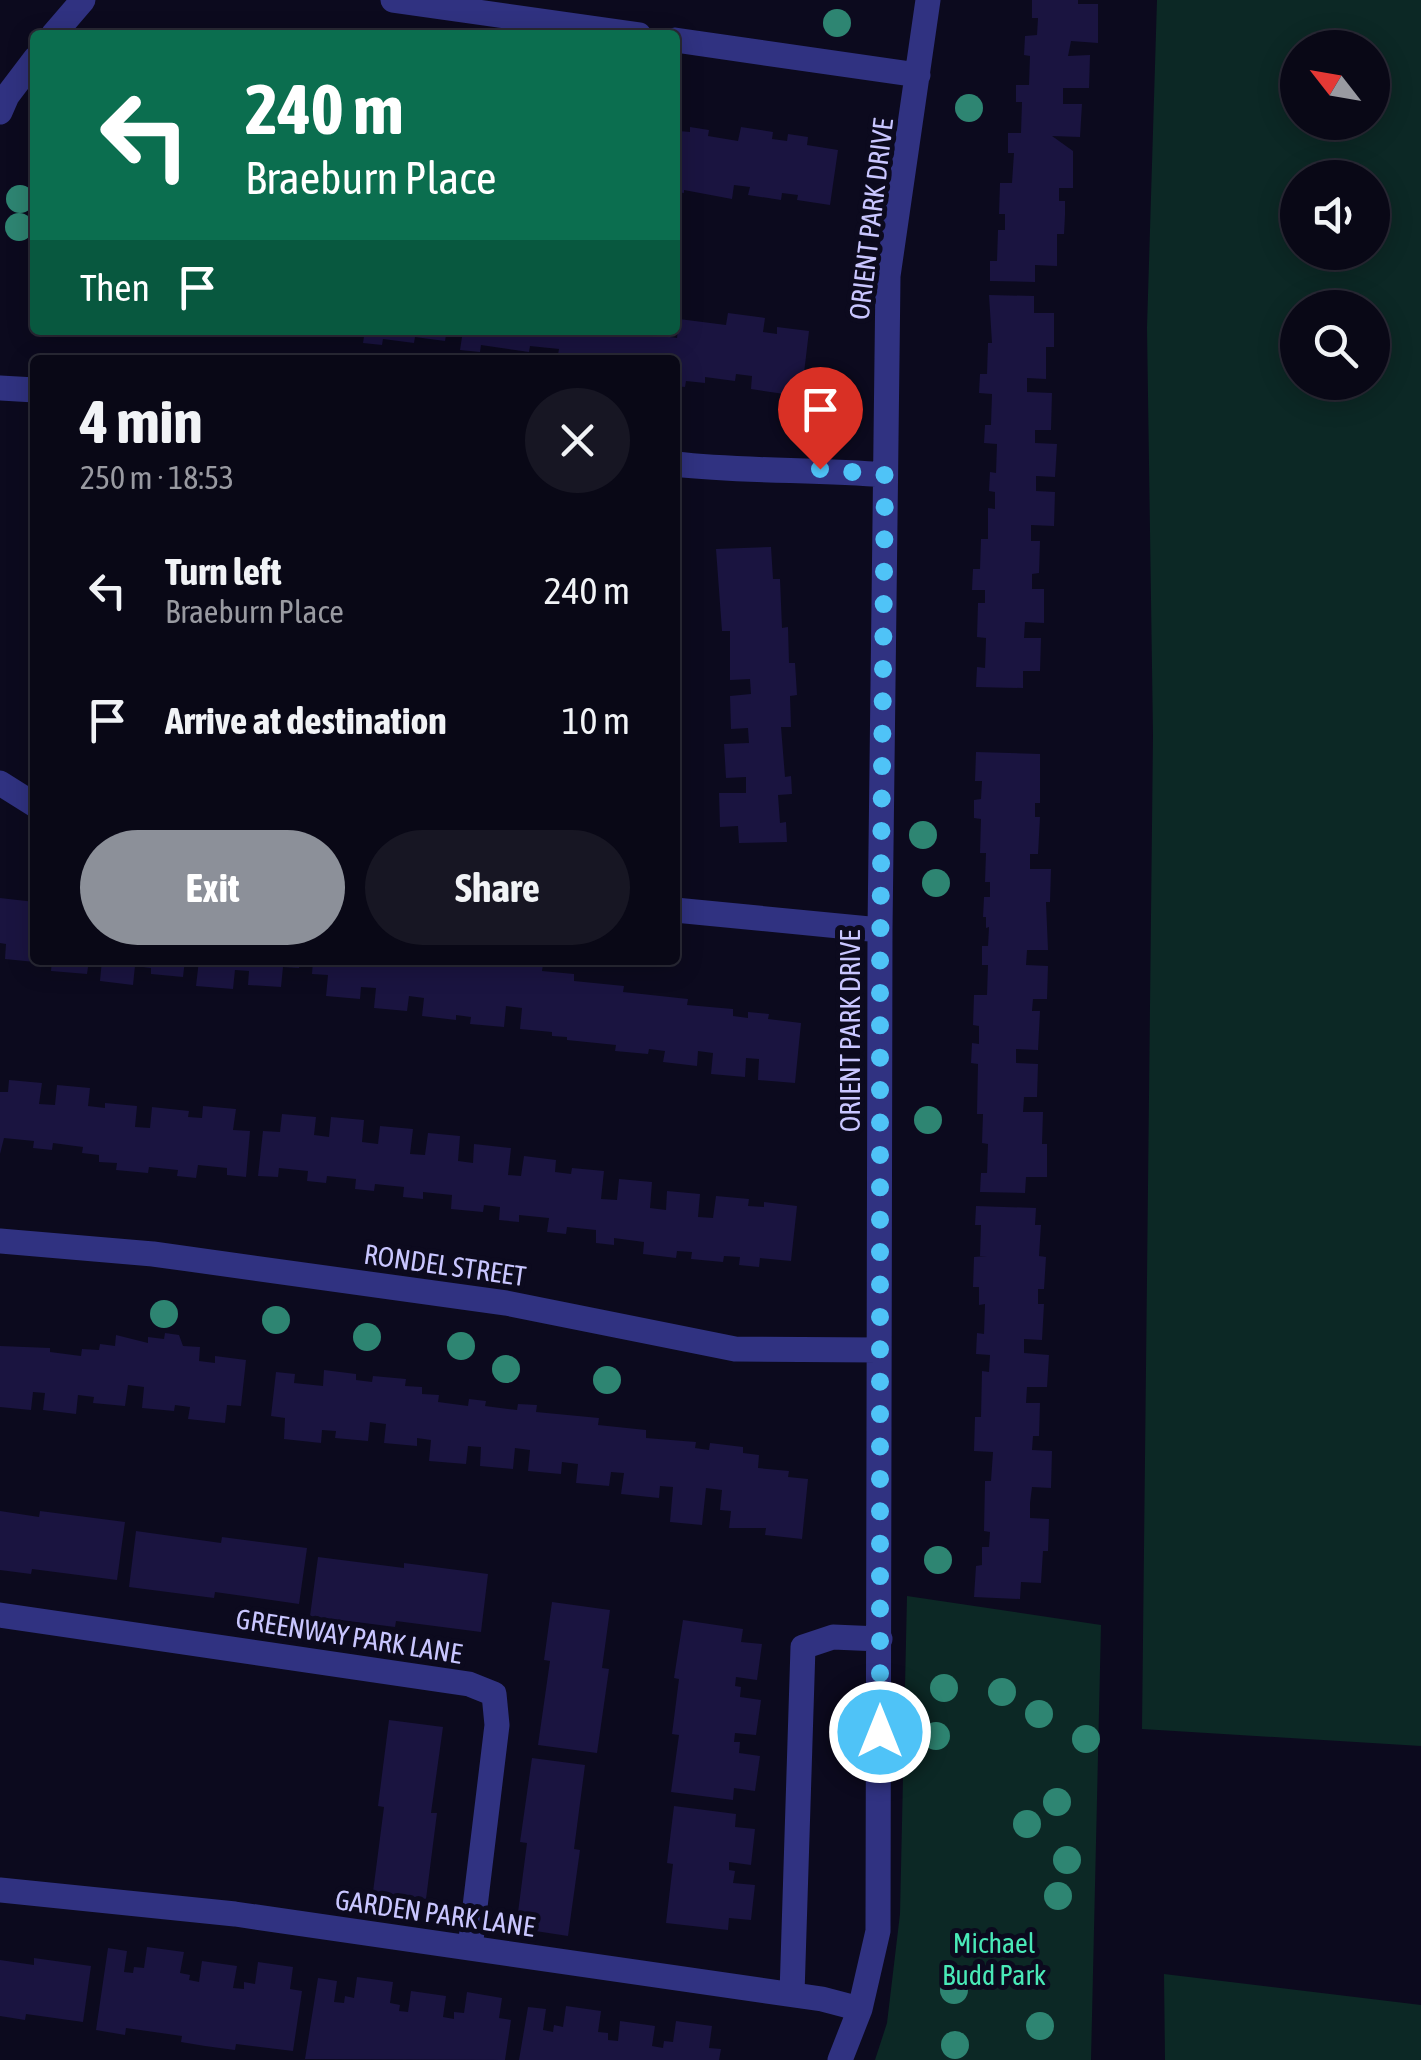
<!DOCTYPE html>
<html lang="en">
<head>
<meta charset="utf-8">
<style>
	body { margin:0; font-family:"Asap Condensed",sans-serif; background:#171623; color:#f1f3f6; height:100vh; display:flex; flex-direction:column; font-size:38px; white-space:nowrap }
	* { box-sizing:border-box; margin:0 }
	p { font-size:32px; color:#999aa1 }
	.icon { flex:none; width:55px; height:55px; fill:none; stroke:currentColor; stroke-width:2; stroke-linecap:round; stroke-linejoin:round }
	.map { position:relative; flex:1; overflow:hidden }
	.details { position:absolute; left:30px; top:355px; width:650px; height:610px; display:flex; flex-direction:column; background:#090816; border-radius:10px; box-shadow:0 5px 25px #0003,0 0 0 2px #292935 }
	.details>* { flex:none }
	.guide { position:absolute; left:30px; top:30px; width:650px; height:305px; border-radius:10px; box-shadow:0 5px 25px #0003,0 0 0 2px #292935; background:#0b6e4f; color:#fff; overflow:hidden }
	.needle { width:65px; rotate:301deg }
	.buttons { position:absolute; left:1280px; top:30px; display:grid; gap:20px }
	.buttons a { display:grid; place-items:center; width:110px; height:110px; border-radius:50%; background:#090816; box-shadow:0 5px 25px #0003,0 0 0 2px #292935; font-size:50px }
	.pin { position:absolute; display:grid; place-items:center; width:85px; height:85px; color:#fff; margin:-102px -42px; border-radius:50% 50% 50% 0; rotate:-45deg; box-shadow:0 0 10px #0007 }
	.pin .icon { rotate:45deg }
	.me { position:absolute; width:110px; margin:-55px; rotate:0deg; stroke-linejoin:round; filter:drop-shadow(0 0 8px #0008) }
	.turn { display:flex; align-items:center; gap:35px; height:210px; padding:0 50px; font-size:45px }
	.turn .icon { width:130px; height:130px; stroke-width:2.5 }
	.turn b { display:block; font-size:70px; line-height:85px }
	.then { display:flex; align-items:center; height:95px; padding:0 50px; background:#0003; gap:20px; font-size:38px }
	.round { display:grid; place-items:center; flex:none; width:105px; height:105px; border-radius:52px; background:#171623 }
	.headline { display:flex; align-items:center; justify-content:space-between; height:170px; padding:0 50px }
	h1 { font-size:60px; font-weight:700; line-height:75px }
	.primary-button { display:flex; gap:20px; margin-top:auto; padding:20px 50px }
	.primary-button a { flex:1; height:115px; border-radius:60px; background:#8c9099; color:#fff; font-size:40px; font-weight:700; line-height:115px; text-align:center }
	.primary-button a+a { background:#171623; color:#f1f3f6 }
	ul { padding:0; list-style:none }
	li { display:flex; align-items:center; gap:30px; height:130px; padding:0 50px }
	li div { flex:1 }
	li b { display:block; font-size:38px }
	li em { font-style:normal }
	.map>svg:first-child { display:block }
	.green { fill:#0c2825; fill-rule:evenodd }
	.building { fill:#1a1440 }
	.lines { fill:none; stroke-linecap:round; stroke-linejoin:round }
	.minor { stroke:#303281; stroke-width:25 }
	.tree { fill:#2e8572 }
	.route { stroke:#4fc3f7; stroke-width:18; stroke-dasharray:0 32.4 }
	.labels { text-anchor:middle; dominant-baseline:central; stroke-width:10; stroke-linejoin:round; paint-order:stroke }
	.street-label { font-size:28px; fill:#c9c6ff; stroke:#0c0a1e }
	.park-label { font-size:28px; fill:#49e9b7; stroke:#0c0a1e }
</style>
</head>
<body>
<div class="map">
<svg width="1421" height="2060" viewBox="0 0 1421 2060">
	<rect width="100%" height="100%" fill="#0c0a1e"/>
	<path class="green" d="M 1157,0 L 1421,0 L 1421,1746 L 1142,1729 L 1153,735 L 1147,328 ZM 1298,48 L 1372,48 L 1372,122 L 1298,122 ZM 1298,178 L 1372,178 L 1372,252 L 1298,252 ZM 1298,308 L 1372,308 L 1372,382 L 1298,382 Z
		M 907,1596 L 1101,1625 L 1091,2060 L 875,2060 L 887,2023 L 900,1914 Z
		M 1164,1974 L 1421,2005 L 1421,2060 L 1165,2060 Z"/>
	<path class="building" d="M 1032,0 L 1078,0 L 1078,4 L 1098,4 L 1098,43 L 1071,41 L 1068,56 L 1090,55 L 1089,88 L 1063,88 L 1063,104 L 1082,104 L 1080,137 L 1052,136 L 1073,151 L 1073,188 L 1059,188 L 1059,201 L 1065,201 L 1065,215 L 1064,234 L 1057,234 L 1057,266 L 1035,265 L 1035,282 L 990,281 L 990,261 L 997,261 L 998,230 L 1005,230 L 1005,214 L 999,214 L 1000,183 L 1012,183 L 1014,153 L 1008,153 L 1008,133 L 1021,133 L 1022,102 L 1016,102 L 1016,85 L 1029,85 L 1030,56 L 1024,55 L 1025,36 L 1037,35 L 1038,18 L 1032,18 Z
		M 675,119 L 681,120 L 679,131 L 690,132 L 690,127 L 709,130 L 708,136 L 738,141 L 741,127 L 773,132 L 772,139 L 787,141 L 788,134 L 808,137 L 807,145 L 838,150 L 830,205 L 797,200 L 798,195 L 782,193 L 781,200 L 748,195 L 750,187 L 734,185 L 732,199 L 684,190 L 684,193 L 675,192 Z
		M 989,295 L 1034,296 L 1034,313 L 1054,313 L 1054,347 L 1046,347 L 1046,379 L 1027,378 L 1027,392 L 1052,393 L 1051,430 L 1035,430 L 1035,443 L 1057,444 L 1055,477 L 1036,476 L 1036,491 L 1055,492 L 1054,526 L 1031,525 L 1031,541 L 1040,541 L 1039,573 L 1032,574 L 1032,589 L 1044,589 L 1044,623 L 1025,622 L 1024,638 L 1041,638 L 1040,671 L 1023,671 L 1023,688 L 976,687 L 977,667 L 985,668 L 986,638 L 977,637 L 978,603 L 985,603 L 985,590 L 972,590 L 973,569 L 980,569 L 981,539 L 988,539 L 988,508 L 995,509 L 995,492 L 989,491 L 990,472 L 996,473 L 997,444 L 984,443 L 985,425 L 991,425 L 992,394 L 979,393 L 980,374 L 987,374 L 988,343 L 992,343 Z
		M 728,313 L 765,318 L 763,332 L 777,334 L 777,327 L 809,331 L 802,390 L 785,388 L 784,394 L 751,389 L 752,376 L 736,374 L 735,381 L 705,377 L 705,383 L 686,381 L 685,387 L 675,386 L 675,360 L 557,360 L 559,349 L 530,346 L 529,352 L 481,345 L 480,352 L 460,350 L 462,337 L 446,335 L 445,341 L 415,337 L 414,343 L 383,339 L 382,345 L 363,343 L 365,330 L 662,330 L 662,336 L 677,338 L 679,319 L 726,325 Z
		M 771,547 L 773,579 L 780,579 L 782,628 L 788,627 L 789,663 L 795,663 L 797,695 L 790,696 L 791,727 L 781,727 L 785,777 L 791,776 L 792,794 L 778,795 L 780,823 L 786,822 L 787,842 L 739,843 L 738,826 L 720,827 L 719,793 L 746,793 L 746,777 L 726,778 L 724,744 L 749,743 L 748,728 L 731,729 L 730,696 L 751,694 L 750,679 L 730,680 L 730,631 L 722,631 L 716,549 Z
		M 976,752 L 1040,754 L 1040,803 L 1035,803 L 1035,817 L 1040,817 L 1038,854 L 1030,854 L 1030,869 L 1051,869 L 1050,902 L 1046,902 L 1048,950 L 1027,950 L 1026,965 L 1048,966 L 1047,999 L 1033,999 L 1032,1011 L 1040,1011 L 1038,1050 L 1016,1049 L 1016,1063 L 1038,1064 L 1037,1097 L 1024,1097 L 1023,1112 L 1043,1112 L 1042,1144 L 1047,1144 L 1047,1177 L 1026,1177 L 1025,1193 L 980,1192 L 981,1173 L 987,1173 L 988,1144 L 982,1143 L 983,1114 L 977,1114 L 978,1064 L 971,1063 L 972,1043 L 979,1044 L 979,1026 L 973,1025 L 974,995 L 987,995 L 988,965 L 982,965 L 982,946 L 988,946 L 989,927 L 986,928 L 986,917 L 983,917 L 984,897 L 990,897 L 990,882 L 985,882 L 986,853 L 980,853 L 981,819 L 974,818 L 974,800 L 981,799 L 982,781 L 975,781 Z
		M 0,898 L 35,902 L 35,962 L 5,959 L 6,944 L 0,943 Z
		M 52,960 L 89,960 L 87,974 L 51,971 Z
		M 102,960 L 185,960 L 183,977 L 151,974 L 151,968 L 135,966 L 133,985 L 100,981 Z
		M 199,960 L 300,960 L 299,968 L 283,967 L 281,987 L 248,985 L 249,971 L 235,970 L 233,989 L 196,986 Z
		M 313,960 L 442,960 L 441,963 L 459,965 L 459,960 L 479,960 L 479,965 L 508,967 L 508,961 L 543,964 L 542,971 L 574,974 L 574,981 L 624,986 L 623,992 L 688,999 L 687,1005 L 733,1009 L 733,1016 L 748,1018 L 748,1012 L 769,1014 L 768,1019 L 801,1023 L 795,1083 L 758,1080 L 759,1059 L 746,1058 L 745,1077 L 711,1074 L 713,1053 L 698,1051 L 697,1066 L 663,1062 L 665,1051 L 649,1049 L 648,1054 L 615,1051 L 616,1045 L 567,1040 L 567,1037 L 552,1036 L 552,1032 L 520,1029 L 522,1008 L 506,1006 L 504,1027 L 470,1024 L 471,1017 L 456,1015 L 456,1020 L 422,1016 L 424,998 L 409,996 L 407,1011 L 374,1008 L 376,988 L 361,987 L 360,999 L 326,996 L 328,975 L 312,974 Z
		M 9,1080 L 42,1083 L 39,1104 L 55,1105 L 57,1085 L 90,1088 L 88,1106 L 105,1108 L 105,1103 L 137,1106 L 135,1127 L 150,1128 L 152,1107 L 189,1111 L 188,1117 L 202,1118 L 203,1106 L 236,1109 L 233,1130 L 250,1131 L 246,1177 L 227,1175 L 227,1168 L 198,1165 L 196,1178 L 177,1176 L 178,1170 L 149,1167 L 148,1173 L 116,1170 L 117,1163 L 99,1162 L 99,1155 L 82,1153 L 83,1147 L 53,1143 L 52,1150 L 33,1148 L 34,1141 L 4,1138 L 0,1154 L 0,1092 L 8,1092 Z
		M 282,1114 L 316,1117 L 314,1135 L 329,1137 L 331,1117 L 364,1120 L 362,1142 L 378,1144 L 380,1126 L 413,1129 L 410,1154 L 425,1155 L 428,1133 L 460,1136 L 458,1161 L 473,1163 L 474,1144 L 511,1148 L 508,1175 L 521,1176 L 524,1156 L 556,1160 L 555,1172 L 571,1174 L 572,1168 L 604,1171 L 601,1199 L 617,1200 L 619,1179 L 652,1182 L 650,1208 L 666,1210 L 667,1191 L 700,1194 L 698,1217 L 713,1218 L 716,1196 L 749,1199 L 748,1206 L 764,1207 L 764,1202 L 797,1206 L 791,1261 L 760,1258 L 759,1267 L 739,1265 L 740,1257 L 724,1256 L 723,1262 L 691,1259 L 692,1252 L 677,1251 L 676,1258 L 643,1254 L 644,1242 L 614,1238 L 614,1245 L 596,1243 L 596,1230 L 567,1227 L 566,1234 L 547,1232 L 549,1218 L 519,1215 L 519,1222 L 499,1220 L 500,1207 L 484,1205 L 483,1212 L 451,1209 L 452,1195 L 423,1192 L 423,1199 L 403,1197 L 404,1187 L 375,1184 L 374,1191 L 355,1189 L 356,1179 L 327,1176 L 326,1183 L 307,1181 L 308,1171 L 279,1168 L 278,1177 L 258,1176 L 263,1131 L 280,1132 Z
		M 976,1206 L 1036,1208 L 1035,1225 L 1041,1225 L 1039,1256 L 1046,1257 L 1044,1289 L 1038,1289 L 1038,1304 L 1044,1304 L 1042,1340 L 1024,1339 L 1024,1353 L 1049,1355 L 1047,1387 L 1027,1387 L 1026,1403 L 1040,1403 L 1039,1436 L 1033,1436 L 1032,1450 L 1052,1451 L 1051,1488 L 1032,1487 L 1030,1503 L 1030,1518 L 1049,1519 L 1048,1551 L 1043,1551 L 1041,1583 L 1021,1582 L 1020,1599 L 974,1597 L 976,1566 L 982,1565 L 982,1547 L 989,1547 L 990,1532 L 984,1531 L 985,1481 L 991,1481 L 993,1452 L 974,1451 L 975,1417 L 981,1417 L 982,1371 L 989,1372 L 990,1355 L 976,1354 L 977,1333 L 984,1334 L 985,1304 L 979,1305 L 979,1287 L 973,1287 L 974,1257 L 987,1256 L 980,1256 L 981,1225 L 975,1225 Z
		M 165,1333 L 179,1335 L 183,1346 L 200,1347 L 199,1361 L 215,1363 L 215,1356 L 246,1360 L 241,1406 L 227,1405 L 225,1423 L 188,1419 L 190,1407 L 175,1405 L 174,1411 L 142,1408 L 144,1387 L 128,1385 L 125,1406 L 93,1403 L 94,1397 L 78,1395 L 76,1414 L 43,1410 L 45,1393 L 33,1392 L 31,1410 L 0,1407 L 0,1346 L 50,1348 L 50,1352 L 81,1356 L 82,1349 L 99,1350 L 100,1344 L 115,1346 L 116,1335 L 148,1343 L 148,1337 L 164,1339 Z
		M 324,1370 L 356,1374 L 356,1380 L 372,1382 L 373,1376 L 406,1379 L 405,1386 L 422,1387 L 422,1394 L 439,1395 L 438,1402 L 468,1406 L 469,1399 L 486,1401 L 485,1406 L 517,1410 L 518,1404 L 537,1405 L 536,1412 L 599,1418 L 598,1425 L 646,1430 L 646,1438 L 696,1442 L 695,1448 L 709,1450 L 710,1443 L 743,1447 L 743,1453 L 759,1455 L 758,1468 L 789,1471 L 788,1477 L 808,1479 L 802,1539 L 765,1535 L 766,1528 L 729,1528 L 731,1511 L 720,1510 L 722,1490 L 706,1488 L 702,1525 L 670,1522 L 673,1487 L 660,1486 L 659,1498 L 621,1494 L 624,1473 L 611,1472 L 609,1486 L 576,1483 L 578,1464 L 562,1462 L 561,1474 L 528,1471 L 530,1450 L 515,1448 L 513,1469 L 480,1466 L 481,1447 L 468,1446 L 466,1464 L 429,1461 L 431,1440 L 417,1438 L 417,1446 L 384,1443 L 386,1424 L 370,1422 L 368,1441 L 335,1438 L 336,1431 L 322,1430 L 321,1443 L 284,1439 L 285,1418 L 271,1416 L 276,1372 L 295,1374 L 294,1383 L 323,1386 Z
		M 0,1511 L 39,1517 L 40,1511 L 125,1522 L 117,1580 L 32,1569 L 31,1574 L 0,1570 Z
		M 136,1531 L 221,1543 L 222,1537 L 307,1548 L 299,1604 L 215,1592 L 214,1598 L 129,1587 Z
		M 318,1557 L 404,1568 L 404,1563 L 488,1574 L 481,1632 L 396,1621 L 395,1627 L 310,1616 Z
		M 552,1602 L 610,1610 L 602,1668 L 609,1669 L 597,1753 L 538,1745 L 550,1661 L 544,1660 Z
		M 683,1620 L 743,1629 L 741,1642 L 762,1644 L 757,1680 L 736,1677 L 735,1686 L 741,1687 L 740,1697 L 761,1700 L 756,1735 L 735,1733 L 734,1742 L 740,1742 L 739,1753 L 760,1756 L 755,1791 L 734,1788 L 733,1800 L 671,1792 L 679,1735 L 672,1734 L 679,1679 L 674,1678 Z
		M 389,1720 L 443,1727 L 431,1813 L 437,1813 L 426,1899 L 373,1892 L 384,1807 L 378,1806 Z
		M 532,1758 L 585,1765 L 574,1849 L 580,1850 L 568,1936 L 516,1928 L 527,1843 L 520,1842 Z
		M 674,1806 L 736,1814 L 735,1827 L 755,1829 L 751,1865 L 729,1862 L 729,1870 L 735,1871 L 733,1883 L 755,1885 L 751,1920 L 729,1918 L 728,1930 L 666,1923 L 673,1864 L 667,1863 Z
		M 147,1947 L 184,1952 L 180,1973 L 190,1975 L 189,1980 L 199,1982 L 202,1961 L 237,1966 L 233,1988 L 244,1989 L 244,1982 L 255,1984 L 258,1962 L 293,1967 L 290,1989 L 302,1991 L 293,2051 L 236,2044 L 235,2050 L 205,2046 L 181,2042 L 182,2036 L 126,2028 L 125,2035 L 96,2030 L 108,1948 L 127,1951 L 124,1972 L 133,1973 L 134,1967 L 144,1968 Z
		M 34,1958 L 91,1966 L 83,2022 L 26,2014 L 25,2020 L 0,2016 L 0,1960 L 34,1965 Z
		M 357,1977 L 393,1982 L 390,2003 L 400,2005 L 399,2011 L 408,2012 L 411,1991 L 446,1996 L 443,2017 L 454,2019 L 454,2012 L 464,2013 L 467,1992 L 502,1998 L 499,2018 L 511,2020 L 505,2060 L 305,2059 L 318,1978 L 337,1981 L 334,2002 L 344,2003 L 345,1996 L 354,1998 Z
		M 566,2006 L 601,2011 L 598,2032 L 608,2033 L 608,2040 L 618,2041 L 620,2021 L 655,2026 L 652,2046 L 663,2048 L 664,2041 L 673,2042 L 676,2021 L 712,2026 L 709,2048 L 721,2049 L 719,2060 L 519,2060 L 528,2007 L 546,2009 L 543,2030 L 553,2032 L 554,2025 L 563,2027 Z"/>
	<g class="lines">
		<path class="minor" d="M 393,0 L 639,35
			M 53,35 L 83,0
			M 675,40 L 918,75
			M 0,112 L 7,96 L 35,59
			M 0,388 L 35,390
			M 675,464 C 745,472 815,469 885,475
			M 0,783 L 35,805
			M 675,910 L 880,930
			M 0,1241 L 153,1254 L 506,1303 L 735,1349 L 879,1350
			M 0,1615 L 469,1684 L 494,1694 L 497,1725 L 470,1948
			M 0,1890 L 235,1914 L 822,1999 L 860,2009
			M 792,1994 L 803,1647 L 833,1637 L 880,1639
			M 840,2060 L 860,2009 L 878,1931 L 880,930 L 888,276 L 928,0"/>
	</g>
	<g class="tree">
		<circle cx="837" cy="23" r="14"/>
		<circle cx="969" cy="108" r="14"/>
		<circle cx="20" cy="199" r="14"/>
		<circle cx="19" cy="227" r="14"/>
		<circle cx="923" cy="835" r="14"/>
		<circle cx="936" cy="883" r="14"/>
		<circle cx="928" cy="1120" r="14"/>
		<circle cx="164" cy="1314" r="14"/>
		<circle cx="276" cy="1320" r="14"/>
		<circle cx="367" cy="1337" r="14"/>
		<circle cx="461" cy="1346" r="14"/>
		<circle cx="506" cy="1369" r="14"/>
		<circle cx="607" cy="1380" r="14"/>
		<circle cx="938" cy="1560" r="14"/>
		<circle cx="944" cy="1688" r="14"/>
		<circle cx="1002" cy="1692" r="14"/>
		<circle cx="1039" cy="1714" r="14"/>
		<circle cx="936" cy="1736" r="14"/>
		<circle cx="1086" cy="1739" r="14"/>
		<circle cx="1057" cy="1802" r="14"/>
		<circle cx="1027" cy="1824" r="14"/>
		<circle cx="1067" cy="1860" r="14"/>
		<circle cx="1058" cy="1896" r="14"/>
		<circle cx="954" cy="1990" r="14"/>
		<circle cx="1040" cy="2026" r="14"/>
		<circle cx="955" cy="2045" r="14"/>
	</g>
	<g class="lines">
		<path class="route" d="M 820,469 L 885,475 L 880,969 L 880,1732"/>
	</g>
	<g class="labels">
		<g class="street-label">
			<text transform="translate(871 219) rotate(-83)">ORIENT PARK DRIVE</text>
			<text transform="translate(850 1031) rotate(-90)">ORIENT PARK DRIVE</text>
			<text transform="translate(445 1265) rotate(8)">RONDEL STREET</text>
			<text transform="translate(349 1636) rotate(9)">GREENWAY PARK LANE</text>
			<text transform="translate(435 1913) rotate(8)">GARDEN PARK LANE</text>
		</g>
		<g class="park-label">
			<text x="994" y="1943">Michael<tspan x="994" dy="32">Budd Park</tspan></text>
		</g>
	</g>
</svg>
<div class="buttons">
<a><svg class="needle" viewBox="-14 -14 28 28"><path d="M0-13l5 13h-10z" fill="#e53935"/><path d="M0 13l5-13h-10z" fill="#999aa1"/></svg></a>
<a><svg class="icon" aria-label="sound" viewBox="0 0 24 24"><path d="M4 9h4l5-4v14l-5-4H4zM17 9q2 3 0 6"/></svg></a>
<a><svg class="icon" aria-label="search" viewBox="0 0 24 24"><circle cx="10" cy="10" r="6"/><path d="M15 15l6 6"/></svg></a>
</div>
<div class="pin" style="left:820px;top:469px;background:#d93025"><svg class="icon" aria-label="arrive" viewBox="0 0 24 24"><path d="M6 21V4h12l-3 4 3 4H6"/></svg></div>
<svg class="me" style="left:880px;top:1732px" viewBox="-20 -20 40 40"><circle r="17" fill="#4fc3f7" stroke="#fff" stroke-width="3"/><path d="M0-11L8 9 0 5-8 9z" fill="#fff"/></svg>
<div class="guide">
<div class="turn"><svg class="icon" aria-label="left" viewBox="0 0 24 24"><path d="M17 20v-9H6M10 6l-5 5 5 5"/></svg><div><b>240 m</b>Braeburn Place</div></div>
<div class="then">Then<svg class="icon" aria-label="arrive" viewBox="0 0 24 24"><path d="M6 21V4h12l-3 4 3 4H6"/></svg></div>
</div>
<section class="details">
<div class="headline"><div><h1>4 min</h1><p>250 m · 18:53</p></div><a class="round"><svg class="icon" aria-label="close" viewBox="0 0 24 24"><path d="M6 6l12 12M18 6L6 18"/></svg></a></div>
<ul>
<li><svg class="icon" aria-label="left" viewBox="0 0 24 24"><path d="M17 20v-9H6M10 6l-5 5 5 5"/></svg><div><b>Turn left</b><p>Braeburn Place</p></div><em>240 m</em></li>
<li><svg class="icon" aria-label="arrive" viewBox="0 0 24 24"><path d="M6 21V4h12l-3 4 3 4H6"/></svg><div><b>Arrive at destination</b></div><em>10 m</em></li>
</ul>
<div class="primary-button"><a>Exit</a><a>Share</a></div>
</section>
</div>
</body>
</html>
